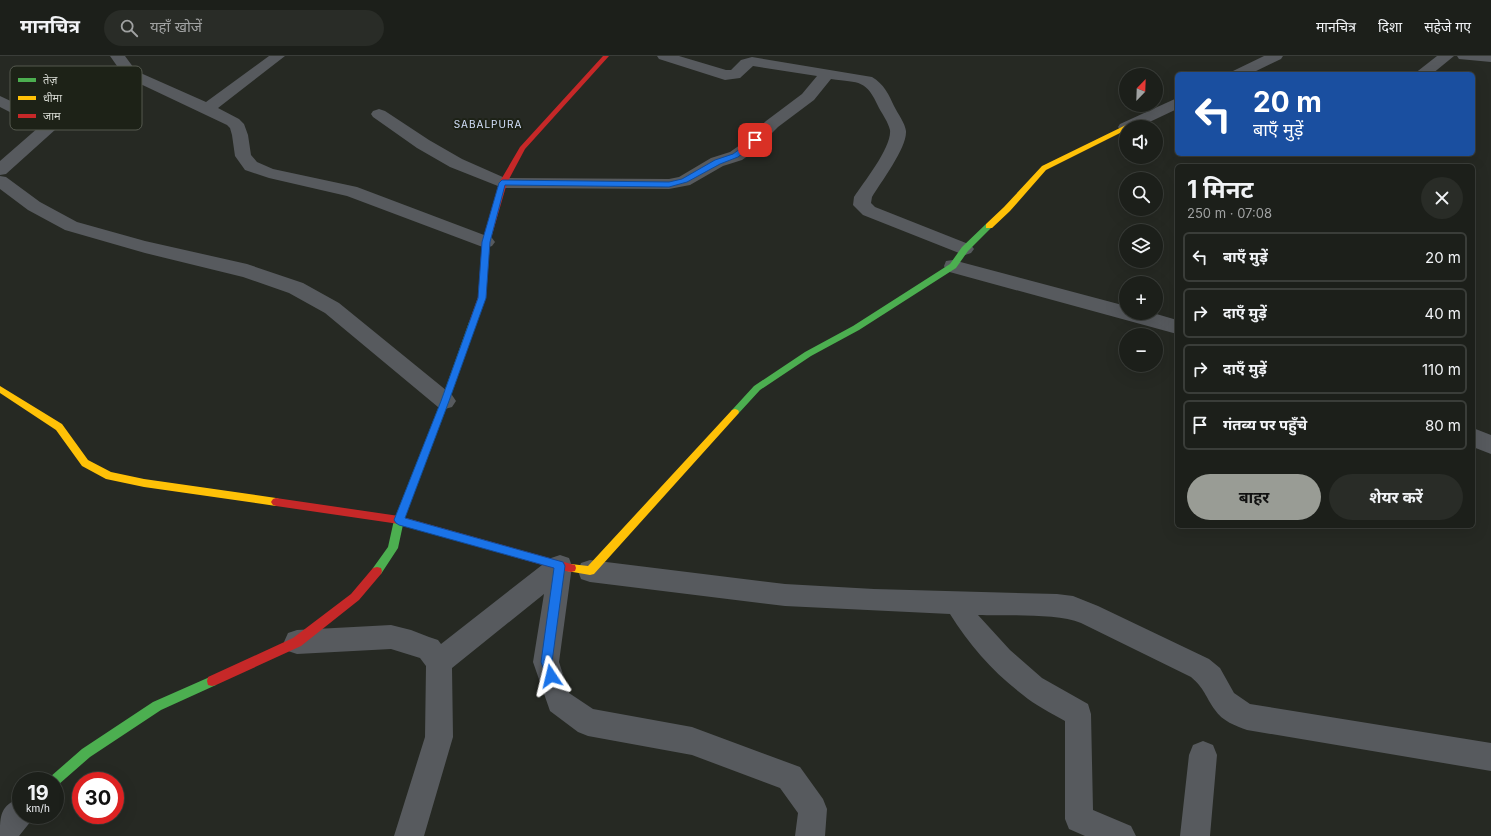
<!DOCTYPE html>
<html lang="hi">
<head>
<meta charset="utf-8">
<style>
	body { margin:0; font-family:Inter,"Noto Sans Devanagari",sans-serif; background:#292c27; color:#f1f3f6; height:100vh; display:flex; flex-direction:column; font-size:15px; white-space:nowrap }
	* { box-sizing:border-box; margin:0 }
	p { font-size:13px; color:#a0a2a2 }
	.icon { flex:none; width:22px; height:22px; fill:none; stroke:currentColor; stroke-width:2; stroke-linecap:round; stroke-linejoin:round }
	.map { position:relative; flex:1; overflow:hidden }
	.sheet { position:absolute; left:1175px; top:108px; width:300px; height:364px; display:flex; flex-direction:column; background:#1c1f1a; border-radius:6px; box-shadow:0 4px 16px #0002,0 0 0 1px #3a3d39 }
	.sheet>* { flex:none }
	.top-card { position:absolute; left:1175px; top:16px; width:300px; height:84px; border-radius:6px; box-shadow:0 4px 16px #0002,0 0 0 1px #3a3d39; background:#1a4fa0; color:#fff; overflow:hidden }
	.needle { width:26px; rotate:23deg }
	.tools { position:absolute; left:1119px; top:12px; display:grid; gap:8px }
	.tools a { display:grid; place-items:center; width:44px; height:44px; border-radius:50%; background:#1c1f1a; box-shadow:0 4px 16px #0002,0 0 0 1px #3a3d39; font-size:20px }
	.speed { position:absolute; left:12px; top:716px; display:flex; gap:8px; font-size:20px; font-weight:700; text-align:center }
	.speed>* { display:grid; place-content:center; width:52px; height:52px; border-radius:50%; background:#1c1f1a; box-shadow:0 4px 16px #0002,0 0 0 1px #3a3d39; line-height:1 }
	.speed small { font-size:10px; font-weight:400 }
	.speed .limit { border:6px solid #d22; background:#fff; color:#111 }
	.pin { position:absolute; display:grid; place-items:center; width:34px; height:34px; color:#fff; margin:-17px; border-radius:8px; box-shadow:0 2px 6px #0006 }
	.me { position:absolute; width:44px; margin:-22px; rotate:350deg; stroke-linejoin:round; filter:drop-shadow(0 0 3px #0008) }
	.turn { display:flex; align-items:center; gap:14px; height:84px; padding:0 12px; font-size:18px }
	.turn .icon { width:52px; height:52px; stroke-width:2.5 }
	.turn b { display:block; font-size:28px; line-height:34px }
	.round { display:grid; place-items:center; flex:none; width:42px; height:42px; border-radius:21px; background:#292c27 }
	.head { display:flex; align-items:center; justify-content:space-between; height:68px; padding:0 12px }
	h1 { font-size:24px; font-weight:700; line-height:30px }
	.action { display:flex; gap:8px; margin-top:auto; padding:8px 12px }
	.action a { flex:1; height:46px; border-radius:24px; background:#999c95; color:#111; font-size:16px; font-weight:700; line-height:46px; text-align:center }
	.action a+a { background:#292c27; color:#f1f3f6 }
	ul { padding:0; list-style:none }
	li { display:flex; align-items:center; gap:12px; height:50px; margin:0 8px 6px; padding:0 4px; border:2px solid #3a3d39; border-radius:6px }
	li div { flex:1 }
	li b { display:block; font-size:15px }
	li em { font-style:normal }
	header { display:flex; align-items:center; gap:24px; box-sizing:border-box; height:56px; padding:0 20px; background:#1c1f1a; border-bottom:1px solid #3a3d39 }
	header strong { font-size:19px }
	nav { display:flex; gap:22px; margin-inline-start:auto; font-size:14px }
	.search { width:280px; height:36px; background:#292c27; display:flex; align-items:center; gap:10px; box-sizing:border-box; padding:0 14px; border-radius:22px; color:#a0a2a2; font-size:15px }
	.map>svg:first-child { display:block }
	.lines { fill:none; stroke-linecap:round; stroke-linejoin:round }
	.street { fill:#575a5e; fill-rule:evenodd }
	.fast { fill:#4caf50; fill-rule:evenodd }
	.slow { fill:#ffc107; fill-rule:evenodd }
	.jam { fill:#c62828; fill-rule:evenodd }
	.route { fill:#1a73e8; stroke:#114b97 }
	.labels { text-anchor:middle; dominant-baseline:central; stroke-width:4; stroke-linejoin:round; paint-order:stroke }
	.far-quarter-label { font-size:10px; letter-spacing:1px; fill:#d5e2fd; stroke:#1d2217 }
	.key { fill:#1d2217; stroke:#55594f; stroke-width:1 }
	.key-label { font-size:11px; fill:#d7dad3 }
</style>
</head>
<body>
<header>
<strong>मानचित्र</strong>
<div class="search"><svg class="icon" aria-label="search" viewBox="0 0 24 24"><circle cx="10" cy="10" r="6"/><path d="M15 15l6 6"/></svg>यहाँ खोजें</div>
<nav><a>मानचित्र</a><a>दिशा</a><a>सहेजे गए</a></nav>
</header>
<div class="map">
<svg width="1491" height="780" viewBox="0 0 1491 780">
	<rect width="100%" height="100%" fill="#262923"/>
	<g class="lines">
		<path class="street" d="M 110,0 L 125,0 L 136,15 L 206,46 L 269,0 L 285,0 L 218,52 L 239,63 L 244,68 L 248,79 L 251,99 L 257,106 L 273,113 L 357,131 L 492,182 L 495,186 L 492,190 L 486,192 L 480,190 L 347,140 L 269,122 L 245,114 L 235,100 L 232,79 L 230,72 L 227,69 L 132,24 L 56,73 L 6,118 L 0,119 L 0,105 L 39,71 L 0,51 L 0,40 L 49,63 L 122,17 Z
			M 657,0 L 679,0 L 726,14 L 731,14 L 741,4 L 752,1 L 872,21 C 884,28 889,39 894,50 C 898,58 905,67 906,75 C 907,92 881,126 872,141 L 871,147 L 875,151 L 971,189 L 974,193 L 971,197 L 965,199 L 959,197 L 863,159 L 853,149 L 854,141 C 864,126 892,91 890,74 C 888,66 883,59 879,52 C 866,23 860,27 831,23 L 814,44 L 778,71 L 752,97 L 742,104 L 723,110 L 690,129 L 669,133 L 503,132 L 450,111 L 417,92 L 373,61 L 371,58 L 373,55 L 379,53 L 385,55 L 429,84 L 462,103 L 505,122 L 669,123 L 679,121 L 711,102 L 730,96 L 740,89 L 766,65 L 802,38 L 817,20 L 753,10 L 740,22 L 725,24 L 659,3 Z
			M 1264,0 L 1283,0 L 1281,3 L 1250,18 L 1230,18 L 1233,15 Z
			M 1437,0 L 1454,0 L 1432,18 L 1414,18 Z
			M 1457,0 L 1491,0 L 1491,6 L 1459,3 Z
			M 1177,42 L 1177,53 L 1139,71 L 1126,71 L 1126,76 L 1120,74 L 1118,71 L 1120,68 Z
			M 0,120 L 6,121 L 40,146 L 77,166 L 145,185 L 247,208 L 303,227 L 339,247 L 452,339 L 456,345 L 452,351 L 445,353 L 438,351 L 325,257 L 289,237 L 243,221 L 145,197 L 65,174 L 28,154 L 0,133 Z
			M 953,204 L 1126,250 L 1126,257 L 1153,257 L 1177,264 L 1177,278 L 946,215 L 944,210 L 946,205 Z
			M 1473,372 L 1491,379 L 1491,398 L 1473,391 Z
			M 560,499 L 569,502 L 572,510 L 559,606 L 569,637 L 593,653 L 692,671 L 800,711 L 823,743 L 827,753 L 825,780 L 795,780 L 798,757 L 780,732 L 692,699 L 588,680 L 578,676 L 550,655 L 533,606 L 544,538 L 452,612 L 453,681 L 424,780 L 394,780 L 425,681 L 426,610 L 420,602 L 391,593 L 297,598 L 288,595 L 284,586 L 288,577 L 297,574 L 391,569 L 411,574 L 429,581 L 438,584 L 441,588 L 551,502 Z
			M 590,504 L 785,528 L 874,533 L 1057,538 L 1073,540 L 1098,550 L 1209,603 L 1220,612 L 1234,637 L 1250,648 L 1491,687 L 1491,715 L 1247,674 C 1236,670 1222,665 1215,654 C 1205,640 1205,633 1191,621 L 1081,567 C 1056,557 1006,560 978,559 L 1010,594 L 1042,622 L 1088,648 L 1091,658 L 1093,754 L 1131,770 L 1136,780 L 1085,780 L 1069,773 L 1065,763 L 1065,665 C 1051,657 1035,649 1023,639 C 994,617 969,589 950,558 L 785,550 L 590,526 L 581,523 L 578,515 L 581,507 Z
			M 1203,685 L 1213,689 L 1217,699 L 1210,780 L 1180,780 L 1189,699 L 1193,689 Z
			M 21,741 L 21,759 L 34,759 L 31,765 L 19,780 L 0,780 C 0,759 0,750 21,741 Z"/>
		<path class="fast" d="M 986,168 L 989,168 L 993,170 L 968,195 L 956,212 L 859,274 L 811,300 L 760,334 L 738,358 L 732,358 L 731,356 L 732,354 L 754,330 L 805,296 L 853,270 L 950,208 L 962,191 Z
			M 473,263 L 477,266 L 449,345 L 404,464 L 398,492 L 381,518 L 377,519 L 373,518 L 372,515 L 373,512 L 388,491 L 394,464 L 441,345 L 469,266 Z
			M 212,620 L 216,621 L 217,625 L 216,629 L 161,654 L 90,701 L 58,729 L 55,730 L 55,725 L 48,725 L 50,721 L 82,693 L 153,646 Z"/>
		<path class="slow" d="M 1126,69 L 1129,71 L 1126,71 L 1126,74 L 1046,114 L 1010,155 L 992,172 L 986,172 L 986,168 L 1004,151 L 1042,110 Z
			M 0,330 L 62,368 L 88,404 L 111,416 L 144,423 L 276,442 L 279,443 L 281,446 L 279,449 L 276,450 L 144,431 L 106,423 L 82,410 L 56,374 L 0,337 Z
			M 735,353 L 738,354 L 739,356 L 738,358 L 594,518 L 590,519 L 567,515 L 566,512 L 567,509 L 571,508 L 588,510 L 732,354 Z"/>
		<path class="jam" d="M 603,0 L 609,0 L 525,93 L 507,127 L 490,186 L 486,241 L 476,268 L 470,268 L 469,266 L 478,241 L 482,186 L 499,127 L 520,91 Z
			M 276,442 L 399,460 L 571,508 L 575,509 L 576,512 L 575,515 L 571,516 L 560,514 L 399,468 L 276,450 L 273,449 L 271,446 L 273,443 Z
			M 377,511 L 381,512 L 382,515 L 381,518 L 359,544 L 301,590 L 216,629 L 212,630 L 208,629 L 207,625 L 208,621 L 293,582 L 351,538 L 373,512 Z"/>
	</g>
	<path class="route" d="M 755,82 L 758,84 L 757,86 L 738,101 L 720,108 L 687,126 L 669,131 L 505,129 L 490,186 L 486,242 L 449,345 L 405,462 L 563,506 L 565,510 L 552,606 L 556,620 L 554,623 L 551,625 L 547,623 L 541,606 L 554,512 L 399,469 L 396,467 L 394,464 L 441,345 L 478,242 L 482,186 L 499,127 L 502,124 L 669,126 L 682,123 L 715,104 L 733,98 Z"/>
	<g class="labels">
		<g class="far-quarter-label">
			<text x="488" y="68">SABALPURA</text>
		</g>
	</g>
	<rect x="10" y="10" width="132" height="64" rx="6" class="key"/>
	<rect x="18" y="22" width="18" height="4" fill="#4caf50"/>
	<rect x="18" y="40" width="18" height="4" fill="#ffc107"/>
	<rect x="18" y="58" width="18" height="4" fill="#c62828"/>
	<g class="key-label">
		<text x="43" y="28">तेज़</text>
		<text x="43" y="46">धीमा</text>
		<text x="43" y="64">जाम</text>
	</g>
</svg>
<div class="tools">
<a><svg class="needle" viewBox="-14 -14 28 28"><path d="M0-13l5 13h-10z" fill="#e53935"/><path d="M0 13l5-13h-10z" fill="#a0a2a2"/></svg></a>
<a><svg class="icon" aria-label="sound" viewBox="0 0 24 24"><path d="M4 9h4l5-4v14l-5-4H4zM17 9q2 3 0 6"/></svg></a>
<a><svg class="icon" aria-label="search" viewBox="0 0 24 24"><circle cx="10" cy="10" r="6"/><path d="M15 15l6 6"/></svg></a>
<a><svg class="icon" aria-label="layers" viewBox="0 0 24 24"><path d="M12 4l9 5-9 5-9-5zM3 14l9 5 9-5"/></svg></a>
<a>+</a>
<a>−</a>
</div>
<div class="speed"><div>19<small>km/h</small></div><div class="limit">30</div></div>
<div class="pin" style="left:755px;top:84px;background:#d93025"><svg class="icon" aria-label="arrive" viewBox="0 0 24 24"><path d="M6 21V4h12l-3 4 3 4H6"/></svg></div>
<svg class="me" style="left:551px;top:620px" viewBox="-20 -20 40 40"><path d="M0-17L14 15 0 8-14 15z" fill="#1a73e8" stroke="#fff" stroke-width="4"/></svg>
<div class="top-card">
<div class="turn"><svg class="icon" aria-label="left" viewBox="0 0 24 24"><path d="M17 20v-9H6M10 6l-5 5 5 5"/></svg><div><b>20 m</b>बाएँ मुड़ें</div></div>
</div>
<section class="sheet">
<div class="head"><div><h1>1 मिनट</h1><p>250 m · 07:08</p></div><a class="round"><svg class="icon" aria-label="close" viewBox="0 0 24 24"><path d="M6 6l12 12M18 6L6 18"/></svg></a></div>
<ul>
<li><svg class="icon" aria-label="left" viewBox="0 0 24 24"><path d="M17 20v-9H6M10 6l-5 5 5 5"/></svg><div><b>बाएँ मुड़ें</b></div><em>20 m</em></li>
<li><svg class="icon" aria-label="right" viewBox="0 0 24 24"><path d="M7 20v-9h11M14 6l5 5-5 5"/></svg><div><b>दाएँ मुड़ें</b></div><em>40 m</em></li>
<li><svg class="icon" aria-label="right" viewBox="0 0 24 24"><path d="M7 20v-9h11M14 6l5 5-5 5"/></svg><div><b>दाएँ मुड़ें</b></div><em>110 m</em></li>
<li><svg class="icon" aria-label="arrive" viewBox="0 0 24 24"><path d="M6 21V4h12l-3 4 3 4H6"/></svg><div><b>गंतव्य पर पहुँचे</b></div><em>80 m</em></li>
</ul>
<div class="action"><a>बाहर</a><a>शेयर करें</a></div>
</section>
</div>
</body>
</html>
